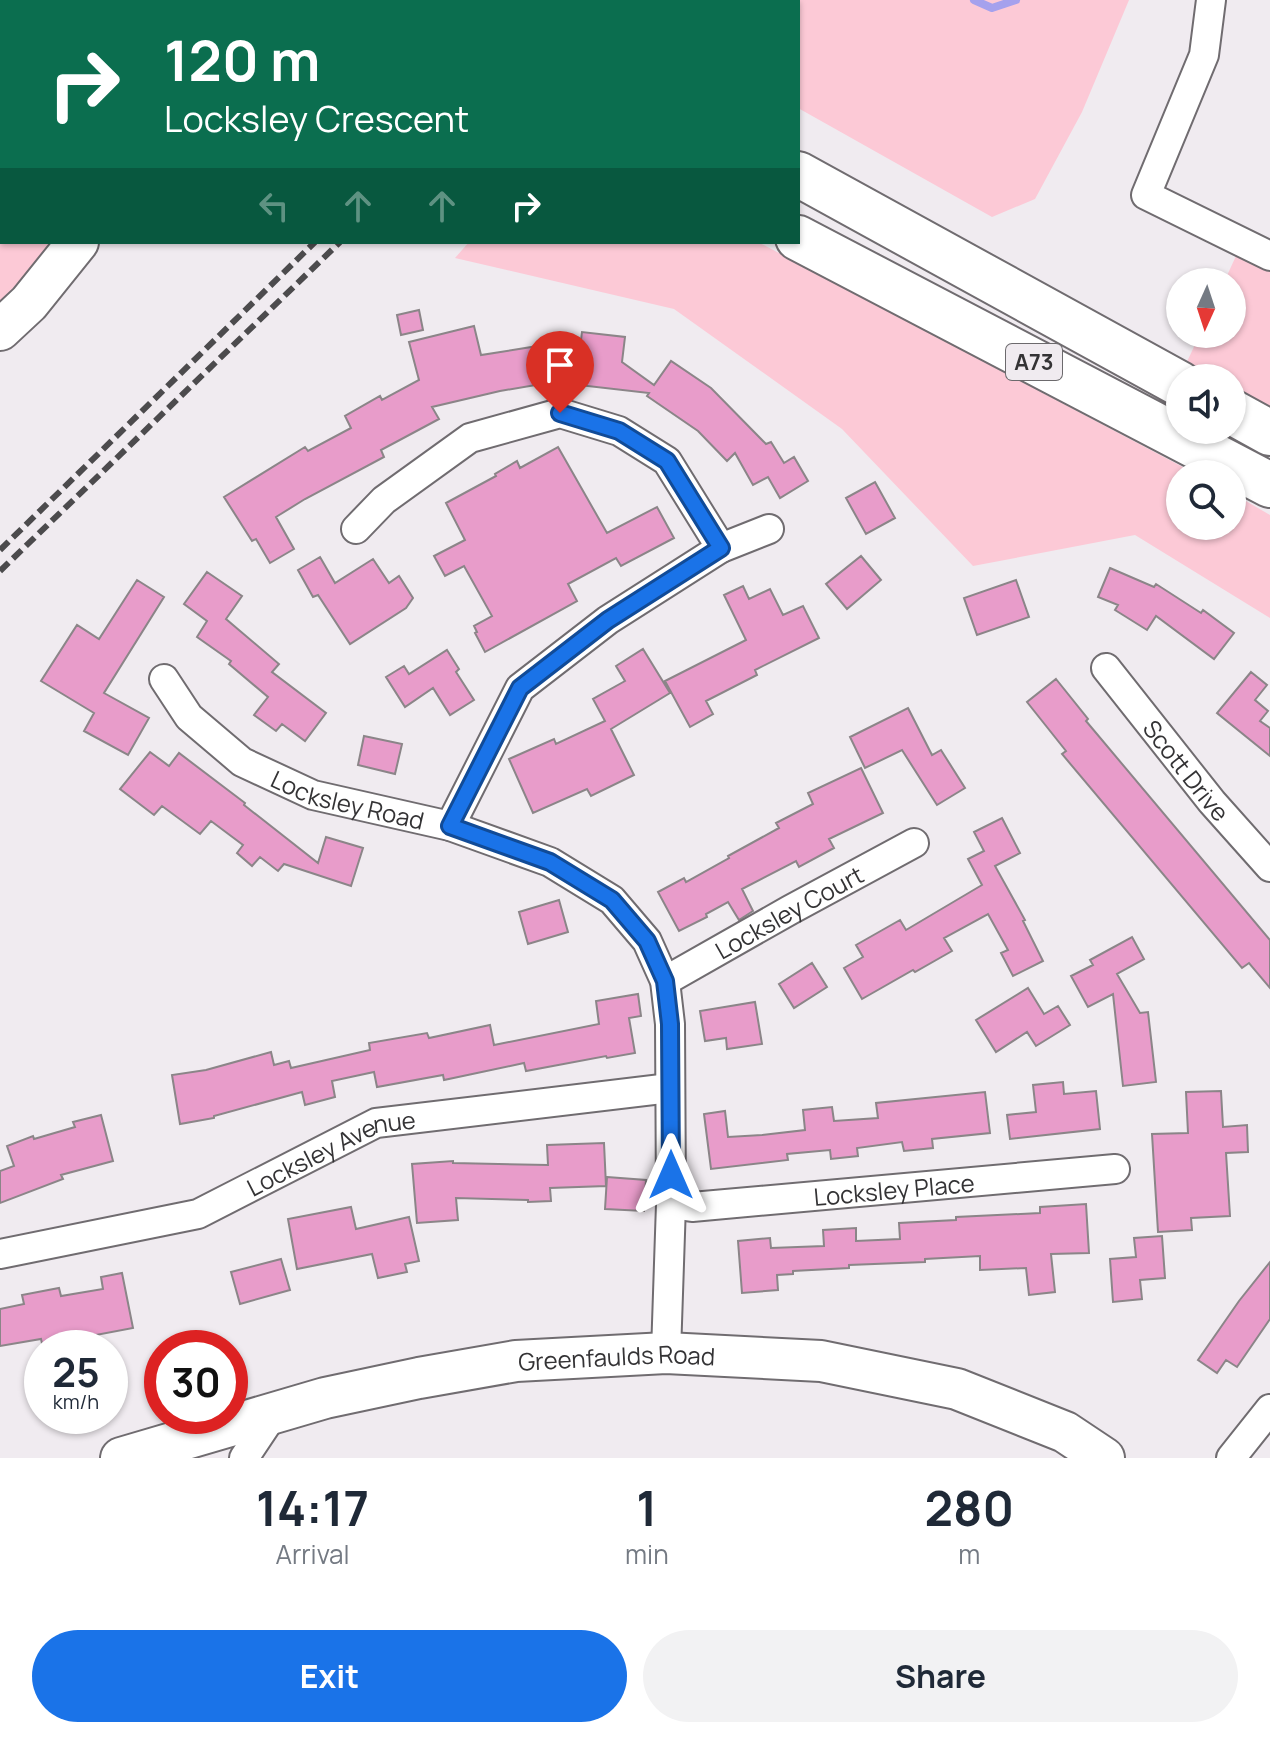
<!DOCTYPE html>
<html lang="en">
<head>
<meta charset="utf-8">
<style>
	body { margin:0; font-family:Manrope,sans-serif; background:#f2f2f3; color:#1f2937; height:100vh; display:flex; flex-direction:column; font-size:30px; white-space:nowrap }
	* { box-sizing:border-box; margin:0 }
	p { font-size:26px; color:#747a83 }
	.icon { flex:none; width:44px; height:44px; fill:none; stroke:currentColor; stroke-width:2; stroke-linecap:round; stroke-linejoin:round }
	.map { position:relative; height:1458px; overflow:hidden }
	.drawer { display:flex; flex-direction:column; background:#fff; flex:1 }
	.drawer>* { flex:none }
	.banner { position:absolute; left:0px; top:0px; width:800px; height:244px; box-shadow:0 2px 6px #0004; background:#0b6e4f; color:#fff; overflow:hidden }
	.needle { width:52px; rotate:183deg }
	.buttons { position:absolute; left:1166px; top:268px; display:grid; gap:16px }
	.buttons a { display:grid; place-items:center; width:80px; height:80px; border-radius:50%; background:#fff; box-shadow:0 2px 6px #0004; font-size:40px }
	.speed { position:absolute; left:24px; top:1330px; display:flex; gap:16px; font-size:40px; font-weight:700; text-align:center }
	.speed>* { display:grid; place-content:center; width:104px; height:104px; border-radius:50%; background:#fff; box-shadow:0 2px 6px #0004; line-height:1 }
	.speed small { font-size:20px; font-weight:400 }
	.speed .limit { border:12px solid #d22; background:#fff; color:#111 }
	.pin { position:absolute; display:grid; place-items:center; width:68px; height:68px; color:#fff; margin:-82px -34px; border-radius:50% 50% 50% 0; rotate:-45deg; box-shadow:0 0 8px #0007 }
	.pin .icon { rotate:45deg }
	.me { position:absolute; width:88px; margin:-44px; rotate:0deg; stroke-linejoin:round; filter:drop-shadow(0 0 6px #0008) }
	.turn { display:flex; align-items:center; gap:28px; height:168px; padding:0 32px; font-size:36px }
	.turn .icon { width:104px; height:104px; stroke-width:2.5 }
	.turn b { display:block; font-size:56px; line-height:68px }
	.lanes { display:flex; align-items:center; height:76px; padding:0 32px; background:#0003; justify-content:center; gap:40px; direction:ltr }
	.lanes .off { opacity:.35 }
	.eta { display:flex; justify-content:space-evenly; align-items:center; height:136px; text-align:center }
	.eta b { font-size:48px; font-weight:700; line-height:56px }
	.action { display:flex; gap:16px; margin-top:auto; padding:16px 32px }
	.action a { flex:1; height:92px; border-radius:48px; background:#1a73e8; color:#fff; font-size:32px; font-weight:700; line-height:92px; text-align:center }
	.action a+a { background:#f2f2f3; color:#1f2937 }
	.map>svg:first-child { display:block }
	.green { fill:#fcc9d6 }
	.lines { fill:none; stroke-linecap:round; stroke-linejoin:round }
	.stream { stroke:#a5a1ed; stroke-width:8 }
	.building { fill:#e89cca; stroke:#8b8588; stroke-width:2 }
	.street-casing { stroke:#706c70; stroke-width:32 }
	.secondary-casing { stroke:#706c70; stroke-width:44 }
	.primary-casing { stroke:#706c70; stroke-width:48 }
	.street { stroke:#fff; stroke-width:28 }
	.secondary { stroke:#fff; stroke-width:40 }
	.primary { stroke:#fff; stroke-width:44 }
	.rail { stroke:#4c4b4d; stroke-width:6; stroke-dasharray:12 6; stroke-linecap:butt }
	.route-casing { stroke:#114b97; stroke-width:20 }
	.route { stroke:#1a73e8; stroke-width:14 }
	.labels { text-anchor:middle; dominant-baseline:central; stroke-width:8; stroke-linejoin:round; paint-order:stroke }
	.shield { fill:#f0ebf0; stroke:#6c6a6d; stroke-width:2 }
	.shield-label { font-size:22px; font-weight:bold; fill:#343335 }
	.street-label { font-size:24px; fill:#343335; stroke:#f0ebf0 }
</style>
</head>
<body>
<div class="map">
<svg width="1270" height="1458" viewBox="0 0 1270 1458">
	<rect width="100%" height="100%" fill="#f0ebf0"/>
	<path class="green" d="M 0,0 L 187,0 L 187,2 L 2,2 L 2,242 L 56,242 L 0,302 Z
		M 648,0 L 1129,0 L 1082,112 L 1035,199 L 992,217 L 798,108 L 798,2 L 646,2 Z
		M 469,242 L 758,242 L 1196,474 L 1180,474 L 1180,526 L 1232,526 L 1232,493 L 1270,515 L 1270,618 L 1135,535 L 973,566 L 842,429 L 674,309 L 455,258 Z
		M 1236,256 L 1270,269 L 1270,419 L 1232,397 L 1232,378 L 1201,378 L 1184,368 L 1200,334 L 1232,334 L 1232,282 L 1224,282 Z"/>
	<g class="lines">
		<path class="stream" d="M 974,0 L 992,8 L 1016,0"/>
	</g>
	<path class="building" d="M 419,310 L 423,330 L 401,335 L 397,315 Z
		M 474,326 L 481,355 L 544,345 L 545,352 L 579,357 L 582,332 L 625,337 L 622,362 L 654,385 L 671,361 L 711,388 L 766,444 L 771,442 L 784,463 L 794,457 L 808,481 L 780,498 L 768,477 L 753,485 L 735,453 L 727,461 L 698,431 L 647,396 L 649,393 L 553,382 L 500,391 L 432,407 L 439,419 L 381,450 L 384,457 L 305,499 L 276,517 L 294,549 L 270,563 L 256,539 L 252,541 L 224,497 L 305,447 L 308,451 L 351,428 L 345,416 L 380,396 L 382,400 L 419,380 L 409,342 Z
		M 558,447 L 607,533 L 657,507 L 674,538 L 621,566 L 616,558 L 568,584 L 577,601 L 485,652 L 475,633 L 477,632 L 474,626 L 492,616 L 464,566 L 445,576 L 434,556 L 465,540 L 446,503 L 496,476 L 495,474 L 517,461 L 520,468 Z
		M 875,482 L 895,518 L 866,534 L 846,498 Z
		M 861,556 L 881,580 L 847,609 L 826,584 Z
		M 320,557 L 335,583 L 373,559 L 389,583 L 399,576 L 413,598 L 406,608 L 350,644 L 318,595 L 313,597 L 298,570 Z
		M 1110,568 L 1154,587 L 1156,584 L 1201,613 L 1203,610 L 1234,633 L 1214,659 L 1156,616 L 1147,630 L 1115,610 L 1118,605 L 1098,597 Z
		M 207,572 L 242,596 L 226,619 L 279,664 L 272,672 L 326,713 L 305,741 L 282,724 L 276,731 L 254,715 L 268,697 L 229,664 L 231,661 L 197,637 L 207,621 L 184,604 Z
		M 137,580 L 164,597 L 104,693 L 149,718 L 128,755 L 84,731 L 94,713 L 41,681 L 77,625 L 99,639 Z
		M 1016,580 L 1029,617 L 977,635 L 964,598 Z
		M 743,586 L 749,599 L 770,589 L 783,615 L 803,606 L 819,638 L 755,670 L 757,675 L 706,701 L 713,714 L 690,727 L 665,681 L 746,640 L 724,595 Z
		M 643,649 L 670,693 L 611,729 L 634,775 L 591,796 L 587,789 L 533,813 L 509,759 L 554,739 L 556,744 L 605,721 L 593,699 L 625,681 L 616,666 Z
		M 447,650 L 459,669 L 456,672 L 474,700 L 450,715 L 433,688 L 405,707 L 386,677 L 404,666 L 409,674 Z
		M 1251,672 L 1267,685 L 1255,700 L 1268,711 L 1260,721 L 1270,728 L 1270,756 L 1217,713 Z
		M 1056,679 L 1088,719 L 1086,721 L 1270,940 L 1270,988 L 1249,963 L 1242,968 L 1062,754 L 1066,751 L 1027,702 Z
		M 908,708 L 932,755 L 941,750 L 965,788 L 937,805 L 902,750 L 865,768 L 850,737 Z
		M 364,736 L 402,744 L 395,774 L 358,765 Z
		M 150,752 L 169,766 L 179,753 L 245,803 L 244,805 L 318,863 L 326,837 L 363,848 L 351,886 L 284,864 L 278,871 L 260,857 L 252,866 L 237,853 L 243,845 L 211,821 L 200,834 L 162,806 L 154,815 L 120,789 Z
		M 861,768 L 883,813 L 829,839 L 834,848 L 799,867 L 796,861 L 742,889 L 753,911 L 739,920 L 728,902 L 706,914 L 707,917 L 679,931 L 658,892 L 684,878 L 686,882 L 729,858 L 728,856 L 779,828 L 776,823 L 813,804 L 808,793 Z
		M 1002,818 L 1020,853 L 995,866 L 1025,920 L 1023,921 L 1043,961 L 1013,976 L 1001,953 L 1008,950 L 988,914 L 944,938 L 952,951 L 915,972 L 913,970 L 862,999 L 844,968 L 863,957 L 856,945 L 900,920 L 906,930 L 982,885 L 968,859 L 984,851 L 974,832 Z
		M 559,900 L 568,932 L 528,944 L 519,912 Z
		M 1132,937 L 1144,959 L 1117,974 L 1140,1013 L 1148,1012 L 1156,1082 L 1123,1086 L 1113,994 L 1088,1007 L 1071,976 L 1093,965 L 1090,960 Z
		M 812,963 L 827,987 L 794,1008 L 779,984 Z
		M 1028,988 L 1044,1014 L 1058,1006 L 1070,1025 L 1036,1046 L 1027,1032 L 996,1052 L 976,1020 Z
		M 638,994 L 641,1016 L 629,1018 L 635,1053 L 607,1058 L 606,1056 L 526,1071 L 524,1063 L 444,1080 L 443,1075 L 377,1087 L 374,1072 L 332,1081 L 335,1097 L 305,1105 L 302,1092 L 214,1116 L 214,1118 L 180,1124 L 172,1075 L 206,1070 L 271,1052 L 274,1065 L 289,1061 L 291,1068 L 370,1050 L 369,1043 L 427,1033 L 429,1038 L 490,1025 L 494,1045 L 599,1024 L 596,1001 Z
		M 755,1002 L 762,1044 L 727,1049 L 726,1038 L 705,1041 L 700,1011 Z
		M 1063,1082 L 1064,1094 L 1096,1091 L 1100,1129 L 1010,1139 L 1007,1115 L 1036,1112 L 1033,1085 Z
		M 1221,1091 L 1223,1127 L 1247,1125 L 1248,1152 L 1226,1153 L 1230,1216 L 1191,1218 L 1192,1230 L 1158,1232 L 1152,1134 L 1188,1133 L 1186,1092 Z
		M 985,1092 L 990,1133 L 932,1139 L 933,1148 L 904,1151 L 902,1142 L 857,1148 L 858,1156 L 831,1159 L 830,1150 L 787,1154 L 788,1160 L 711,1169 L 704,1114 L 725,1111 L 728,1137 L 762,1135 L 805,1130 L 803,1110 L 832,1107 L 834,1121 L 878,1118 L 876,1103 Z
		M 101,1115 L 113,1161 L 61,1175 L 63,1179 L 0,1203 L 0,1171 L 14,1166 L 7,1146 L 33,1136 L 34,1139 L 75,1127 L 73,1122 Z
		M 604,1143 L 606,1186 L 550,1188 L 551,1201 L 528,1202 L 528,1200 L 456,1198 L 458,1220 L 417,1223 L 412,1164 L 453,1161 L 453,1163 L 548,1165 L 547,1145 Z
		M 607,1177 L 646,1180 L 644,1211 L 605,1209 Z
		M 1086,1204 L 1089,1253 L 1051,1254 L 1055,1292 L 1029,1295 L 1026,1268 L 980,1270 L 980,1256 L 925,1259 L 925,1262 L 849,1265 L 849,1268 L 793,1271 L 793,1274 L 777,1275 L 778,1290 L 742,1293 L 738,1241 L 770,1238 L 771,1248 L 824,1246 L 823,1230 L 856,1228 L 856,1241 L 900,1239 L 899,1223 L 956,1220 L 956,1217 L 1040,1213 L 1040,1207 Z
		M 351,1207 L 356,1229 L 409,1217 L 419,1261 L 405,1264 L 407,1272 L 378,1278 L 372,1254 L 297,1269 L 288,1219 Z
		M 1162,1236 L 1165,1278 L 1140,1280 L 1142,1299 L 1113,1302 L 1110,1259 L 1136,1257 L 1134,1238 Z
		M 281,1259 L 290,1290 L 240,1304 L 231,1272 Z
		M 1270,1262 L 1270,1319 L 1237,1367 L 1226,1360 L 1217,1373 L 1198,1360 L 1239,1301 Z
		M 122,1273 L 133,1328 L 64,1341 L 65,1346 L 54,1348 L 43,1348 L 41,1339 L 0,1346 L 0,1309 L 24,1304 L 22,1295 L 59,1288 L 61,1296 L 103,1289 L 101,1277 Z"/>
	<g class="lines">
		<defs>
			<g id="street">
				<path d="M 1211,0 L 1204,55 L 1146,195 L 1270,256"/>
				<path d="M 356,529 L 384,500 L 470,438 L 560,413 L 619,431 L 667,461 L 721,548 L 608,620 L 520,688 L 450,826"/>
				<path d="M 721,548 L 769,529"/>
				<path id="s1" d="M 1106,668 L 1212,802 L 1270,867"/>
				<path id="s2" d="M 164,679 L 189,717 L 242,762 L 313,795 L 450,826 L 550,862 L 612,900 L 647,941 L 665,981 L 670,1024 L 671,1204 L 666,1353"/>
				<path id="s3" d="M 665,981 L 790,910 L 914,843"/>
				<path id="s4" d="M 671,1204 L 692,1207 L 1115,1169"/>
				<path id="s5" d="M 0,1254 L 198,1214 L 376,1123 L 670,1088"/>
				<path d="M 244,1458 L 274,1413"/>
				<path d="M 1231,1458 L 1270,1409"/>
			</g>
			<g id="secondary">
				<path d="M 0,330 L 29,303 L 78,242"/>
				<path id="s6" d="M 121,1458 L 325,1398 L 419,1378 L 516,1361 L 666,1353 L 821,1361 L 957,1389 L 1065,1432 L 1104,1458"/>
			</g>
			<path id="primary" d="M 231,0 L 234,2
				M 457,0 L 461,2
				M 305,2 L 307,0
				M 798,174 L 1180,384
				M 798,238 L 1270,485
				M 1232,412 L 1270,433"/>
		</defs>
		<use href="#street" class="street-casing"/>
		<use href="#secondary" class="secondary-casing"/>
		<use href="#primary" class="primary-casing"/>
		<use href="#street" class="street"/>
		<use href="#secondary" class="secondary"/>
		<use href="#primary" class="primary"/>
		<path class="rail" d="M 562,2 L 564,0
			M 587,2 L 589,0
			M 0,550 L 315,242
			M 0,571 L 340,242"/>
	</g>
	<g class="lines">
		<defs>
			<path id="route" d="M 560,413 L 619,431 L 667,461 L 721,548 L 608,620 L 520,688 L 450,826 L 550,862 L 612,900 L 647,941 L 665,981 L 670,1024 L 671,1175"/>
		</defs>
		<use href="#route" class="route-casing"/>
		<use href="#route" class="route"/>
	</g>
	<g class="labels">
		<rect class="shield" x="1006" y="344" width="56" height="36" rx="6"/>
		<g class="shield-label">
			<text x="1034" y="362">A73</text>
		</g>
		<g class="street-label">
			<text stroke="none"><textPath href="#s1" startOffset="130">Scott Drive</textPath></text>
			<text stroke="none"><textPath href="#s2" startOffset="228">Locksley Road</textPath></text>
			<text stroke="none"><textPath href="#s3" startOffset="142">Locksley Court</textPath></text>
			<text stroke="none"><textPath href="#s5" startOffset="350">Locksley Avenue</textPath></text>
			<text stroke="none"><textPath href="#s4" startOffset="224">Locksley Place</textPath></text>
			<text stroke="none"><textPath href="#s6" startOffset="508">Greenfaulds Road</textPath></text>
		</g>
	</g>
</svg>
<div class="buttons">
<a><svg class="needle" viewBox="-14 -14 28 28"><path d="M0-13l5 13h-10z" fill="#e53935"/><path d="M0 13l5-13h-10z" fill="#747a83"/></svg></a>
<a><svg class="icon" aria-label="sound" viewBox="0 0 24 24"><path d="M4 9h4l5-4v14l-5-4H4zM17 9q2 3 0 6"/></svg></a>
<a><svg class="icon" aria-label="search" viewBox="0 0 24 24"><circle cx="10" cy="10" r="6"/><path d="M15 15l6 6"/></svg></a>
</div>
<div class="speed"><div>25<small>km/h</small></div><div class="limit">30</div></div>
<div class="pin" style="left:560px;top:413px;background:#d93025"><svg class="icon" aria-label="arrive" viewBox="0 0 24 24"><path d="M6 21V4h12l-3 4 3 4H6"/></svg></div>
<svg class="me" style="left:671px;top:1175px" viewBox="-20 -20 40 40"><path d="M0-17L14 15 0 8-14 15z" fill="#1a73e8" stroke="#fff" stroke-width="4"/></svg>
<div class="banner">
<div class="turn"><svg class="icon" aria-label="right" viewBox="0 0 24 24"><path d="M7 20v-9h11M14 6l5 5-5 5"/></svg><div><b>120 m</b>Locksley Crescent</div></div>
<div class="lanes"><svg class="icon off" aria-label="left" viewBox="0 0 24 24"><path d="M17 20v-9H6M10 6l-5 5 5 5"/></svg><svg class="icon off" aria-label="ahead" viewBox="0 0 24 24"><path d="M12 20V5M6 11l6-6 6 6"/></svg><svg class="icon off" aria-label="ahead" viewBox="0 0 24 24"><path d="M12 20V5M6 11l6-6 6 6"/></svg><svg class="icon" aria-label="right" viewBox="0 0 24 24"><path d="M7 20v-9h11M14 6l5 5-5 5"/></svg></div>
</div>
</div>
<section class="drawer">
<div class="eta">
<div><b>14:17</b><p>Arrival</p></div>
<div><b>1</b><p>min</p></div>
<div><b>280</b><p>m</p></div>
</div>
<div class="action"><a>Exit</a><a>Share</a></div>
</section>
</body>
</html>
